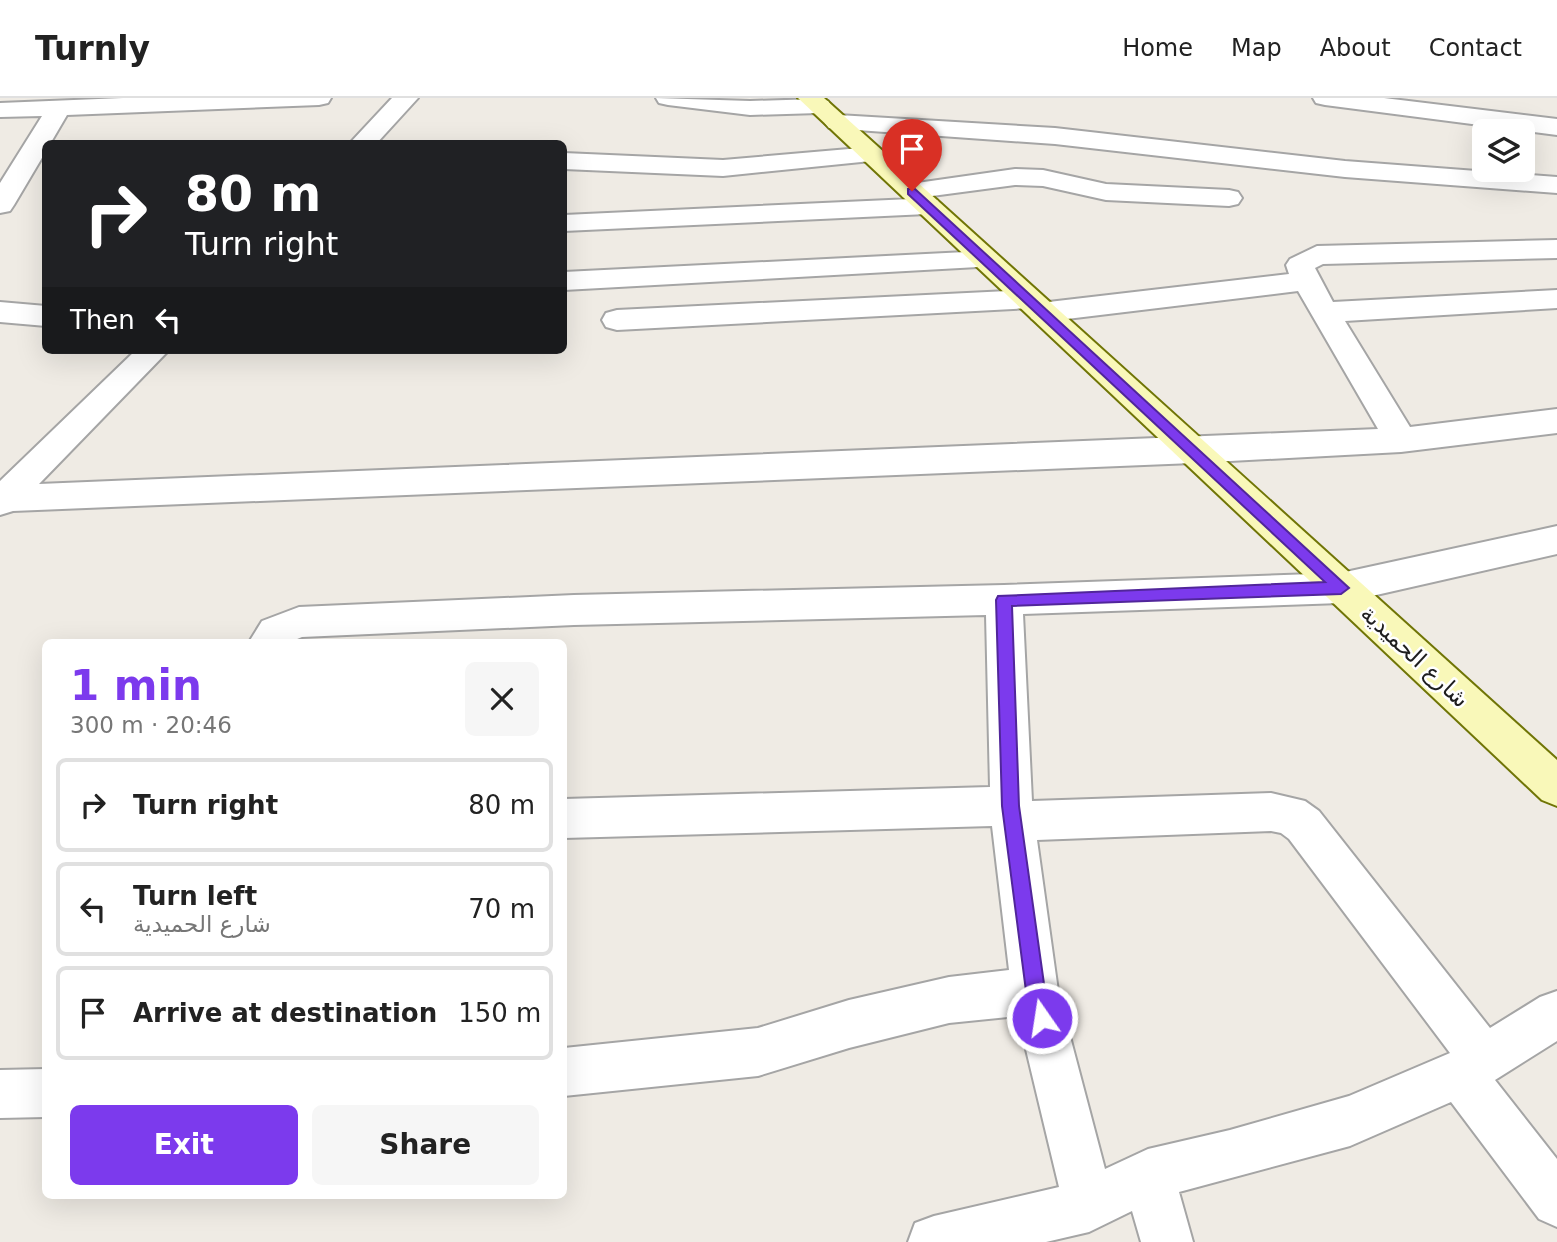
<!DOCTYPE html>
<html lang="en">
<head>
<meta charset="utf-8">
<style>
	body { margin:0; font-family:"DejaVu Sans","Noto Sans Arabic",sans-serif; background:#f6f6f6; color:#222; height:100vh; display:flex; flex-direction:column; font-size:26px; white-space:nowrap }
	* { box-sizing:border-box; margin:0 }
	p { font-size:23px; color:#767676 }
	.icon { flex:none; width:38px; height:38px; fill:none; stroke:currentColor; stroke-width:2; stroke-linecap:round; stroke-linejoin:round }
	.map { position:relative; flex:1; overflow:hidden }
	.side { position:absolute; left:42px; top:541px; width:525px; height:560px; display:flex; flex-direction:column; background:#fff; border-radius:10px; box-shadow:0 7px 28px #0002 }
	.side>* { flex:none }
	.hud { position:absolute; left:42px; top:42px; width:525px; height:214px; border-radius:10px; box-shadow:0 7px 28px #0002; background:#202124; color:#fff; overflow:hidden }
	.tools { position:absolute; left:1472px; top:21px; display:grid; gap:14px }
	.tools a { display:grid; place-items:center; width:63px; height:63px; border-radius:10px; background:#fff; box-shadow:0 7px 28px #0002; font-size:35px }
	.pin { position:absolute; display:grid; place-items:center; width:60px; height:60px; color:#fff; margin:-72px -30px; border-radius:50% 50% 50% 0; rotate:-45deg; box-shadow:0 0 7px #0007 }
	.pin .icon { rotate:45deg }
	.me { position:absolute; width:77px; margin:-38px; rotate:347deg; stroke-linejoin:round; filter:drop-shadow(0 0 5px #0008) }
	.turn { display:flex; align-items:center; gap:24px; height:147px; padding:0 28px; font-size:32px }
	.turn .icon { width:91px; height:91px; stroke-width:2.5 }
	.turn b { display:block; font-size:49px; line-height:60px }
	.then { display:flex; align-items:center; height:66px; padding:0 28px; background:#0003; gap:14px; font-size:26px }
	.round { display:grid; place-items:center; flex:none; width:74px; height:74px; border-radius:10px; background:#f6f6f6 }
	.summary { display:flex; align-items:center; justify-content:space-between; height:119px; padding:0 28px }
	h1 { font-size:42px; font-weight:600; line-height:52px; color:#7c3aed }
	.primary-button { display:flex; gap:14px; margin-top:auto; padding:14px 28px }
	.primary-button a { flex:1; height:80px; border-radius:10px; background:#7c3aed; color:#fff; font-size:28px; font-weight:600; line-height:80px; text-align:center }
	.primary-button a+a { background:#f6f6f6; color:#222 }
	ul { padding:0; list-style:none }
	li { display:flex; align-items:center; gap:21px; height:94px; margin:0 14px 10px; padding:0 14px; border:4px solid #e0e0e0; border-radius:10px }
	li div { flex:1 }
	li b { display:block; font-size:26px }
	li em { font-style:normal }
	header { display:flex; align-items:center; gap:42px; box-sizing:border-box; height:98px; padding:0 35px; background:#fff; border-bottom:2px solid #e0e0e0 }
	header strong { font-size:33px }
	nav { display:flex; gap:38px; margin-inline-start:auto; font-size:24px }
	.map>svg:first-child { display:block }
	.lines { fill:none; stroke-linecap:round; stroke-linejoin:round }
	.street-casing { stroke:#a5a5a5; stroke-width:4 }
	.secondary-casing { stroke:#707506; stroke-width:4 }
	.street { fill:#fff; fill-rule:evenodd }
	.secondary { fill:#f9f8b9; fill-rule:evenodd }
	.route { fill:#7c3aed; stroke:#51269a; stroke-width:2 }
	.labels { text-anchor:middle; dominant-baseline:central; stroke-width:5; stroke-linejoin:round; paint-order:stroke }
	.street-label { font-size:23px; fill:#1e1e1e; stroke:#fff }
</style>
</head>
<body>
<header>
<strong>Turnly</strong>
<nav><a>Home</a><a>Map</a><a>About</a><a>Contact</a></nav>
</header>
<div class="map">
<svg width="1557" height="1144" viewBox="0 0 1557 1144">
	<rect width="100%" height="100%" fill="#efebe4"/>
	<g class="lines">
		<defs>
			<path id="street" d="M 123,0 L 331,0 L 328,5 L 319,7 L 67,17 L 50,46 L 46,46 L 46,53 L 14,107 L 10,113 L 0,115 L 0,85 L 42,18 L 0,19 L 0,5 Z
				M 392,0 L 418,0 L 376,46 L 349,46 Z
				M 656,0 L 750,3 L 819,1 L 828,3 L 831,8 L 828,13 L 819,15 L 750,17 L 668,7 L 659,5 Z
				M 1313,0 L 1384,0 L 1557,21 L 1557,37 L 1325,7 L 1316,5 Z
				M 838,17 L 1055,30 L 1345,63 L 1557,79 L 1557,95 L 1345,79 L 1055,46 L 829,30 L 825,25 L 829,20 Z
				M 872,49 L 881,52 L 885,57 L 881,62 L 723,78 L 564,71 L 564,55 L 723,62 Z
				M 1015,71 L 1043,72 L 1106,86 L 1229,92 L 1238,94 L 1242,100 L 1238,106 L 1229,108 L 1106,102 L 1043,88 L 1015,87 L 917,100 L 937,102 L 941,108 L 937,114 L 927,116 L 564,133 L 564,117 L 911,101 L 903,99 L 899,93 L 903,87 Z
				M 1557,142 L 1557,160 L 1323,166 L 1315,170 L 1333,204 L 1557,192 L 1557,210 L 1345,223 L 1410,329 L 1557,311 L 1557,335 L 1401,354 L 1193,365 L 13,413 L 0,417 L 0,383 L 136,252 L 169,252 L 39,386 L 1378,331 L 1298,193 L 1042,224 L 1032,221 L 1027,214 L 1030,210 L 617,232 L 606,229 L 602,222 L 606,215 L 617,212 L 1028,192 L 1038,194 L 1043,201 L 1040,205 L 1289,176 L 1286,167 L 1290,161 L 1317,148 Z
				M 986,153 L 996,156 L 1000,162 L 996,168 L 564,192 L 564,174 Z
				M 0,204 L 46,208 L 46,228 L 0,224 Z
				M 1557,428 L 1557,456 L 1341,505 L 1023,516 L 1032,703 L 1271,695 L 1305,703 L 1319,713 L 1490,930 L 1540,899 L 1557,893 L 1557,943 L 1495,982 L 1557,1061 L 1557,1129 L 1539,1121 L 1451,1004 L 1350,1048 L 1179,1094 L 1193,1144 L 1141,1144 L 1132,1113 L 1089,1134 L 1046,1144 L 908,1144 L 915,1125 L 934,1118 L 1059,1089 L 1018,918 L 949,925 L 849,950 L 758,978 L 564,998 L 564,950 L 758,930 L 849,902 L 949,879 L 1009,872 L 992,728 L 564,740 L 564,701 L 990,689 L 986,517 L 574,527 L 302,539 L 290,544 L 249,544 L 262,523 L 299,509 L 574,497 L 1004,487 L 1341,475 ZM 1271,733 L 1281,735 L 1289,741 L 1450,955 L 1349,998 L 1230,1032 L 1148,1051 L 1105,1071 L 1058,893 L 1037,742 Z
				M 46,971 L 46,1019 L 0,1020 L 0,972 Z"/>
			<path id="secondary" d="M 798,0 L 824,0 L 1557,662 L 1557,708 L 1542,702 Z"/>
		</defs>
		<use href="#street" class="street-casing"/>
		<use href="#secondary" class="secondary-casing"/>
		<use href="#street" class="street"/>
		<use href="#secondary" class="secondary"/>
	</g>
	<path class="route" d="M 908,91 L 915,91 L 1349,490 L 1341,496 L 1012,508 L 1019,708 L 1045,893 L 1052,920 L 1049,927 L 1042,930 L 1035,927 L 1026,893 L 1002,708 L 996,502 L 998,498 L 1325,484 L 908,96 Z"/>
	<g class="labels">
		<g class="street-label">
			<text transform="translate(1415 558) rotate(43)">شارع الحميدية</text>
		</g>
	</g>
</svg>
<div class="tools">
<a><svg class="icon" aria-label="layers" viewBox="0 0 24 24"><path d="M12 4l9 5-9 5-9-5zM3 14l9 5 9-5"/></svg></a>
</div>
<div class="pin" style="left:912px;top:93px;background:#d93025"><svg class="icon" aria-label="arrive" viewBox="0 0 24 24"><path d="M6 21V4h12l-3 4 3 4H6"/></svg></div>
<svg class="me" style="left:1042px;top:920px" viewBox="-20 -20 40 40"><circle r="17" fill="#7c3aed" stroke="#fff" stroke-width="3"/><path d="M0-11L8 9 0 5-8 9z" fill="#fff"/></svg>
<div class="hud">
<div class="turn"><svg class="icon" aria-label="right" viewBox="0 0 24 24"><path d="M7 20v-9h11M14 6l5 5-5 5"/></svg><div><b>80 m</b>Turn right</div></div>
<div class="then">Then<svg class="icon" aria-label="left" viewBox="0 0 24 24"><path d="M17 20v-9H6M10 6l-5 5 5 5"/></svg></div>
</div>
<section class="side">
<div class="summary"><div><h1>1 min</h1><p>300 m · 20:46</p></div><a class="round"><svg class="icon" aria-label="close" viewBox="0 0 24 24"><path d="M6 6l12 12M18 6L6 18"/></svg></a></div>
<ul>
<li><svg class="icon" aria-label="right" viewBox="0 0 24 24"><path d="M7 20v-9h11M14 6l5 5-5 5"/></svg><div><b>Turn right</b></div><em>80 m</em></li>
<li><svg class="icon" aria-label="left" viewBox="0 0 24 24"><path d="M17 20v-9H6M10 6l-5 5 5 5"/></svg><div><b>Turn left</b><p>شارع الحميدية</p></div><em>70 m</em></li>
<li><svg class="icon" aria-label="arrive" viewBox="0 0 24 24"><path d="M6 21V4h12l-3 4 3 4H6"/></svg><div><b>Arrive at destination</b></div><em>150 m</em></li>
</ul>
<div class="primary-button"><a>Exit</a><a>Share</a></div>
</section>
</div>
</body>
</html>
